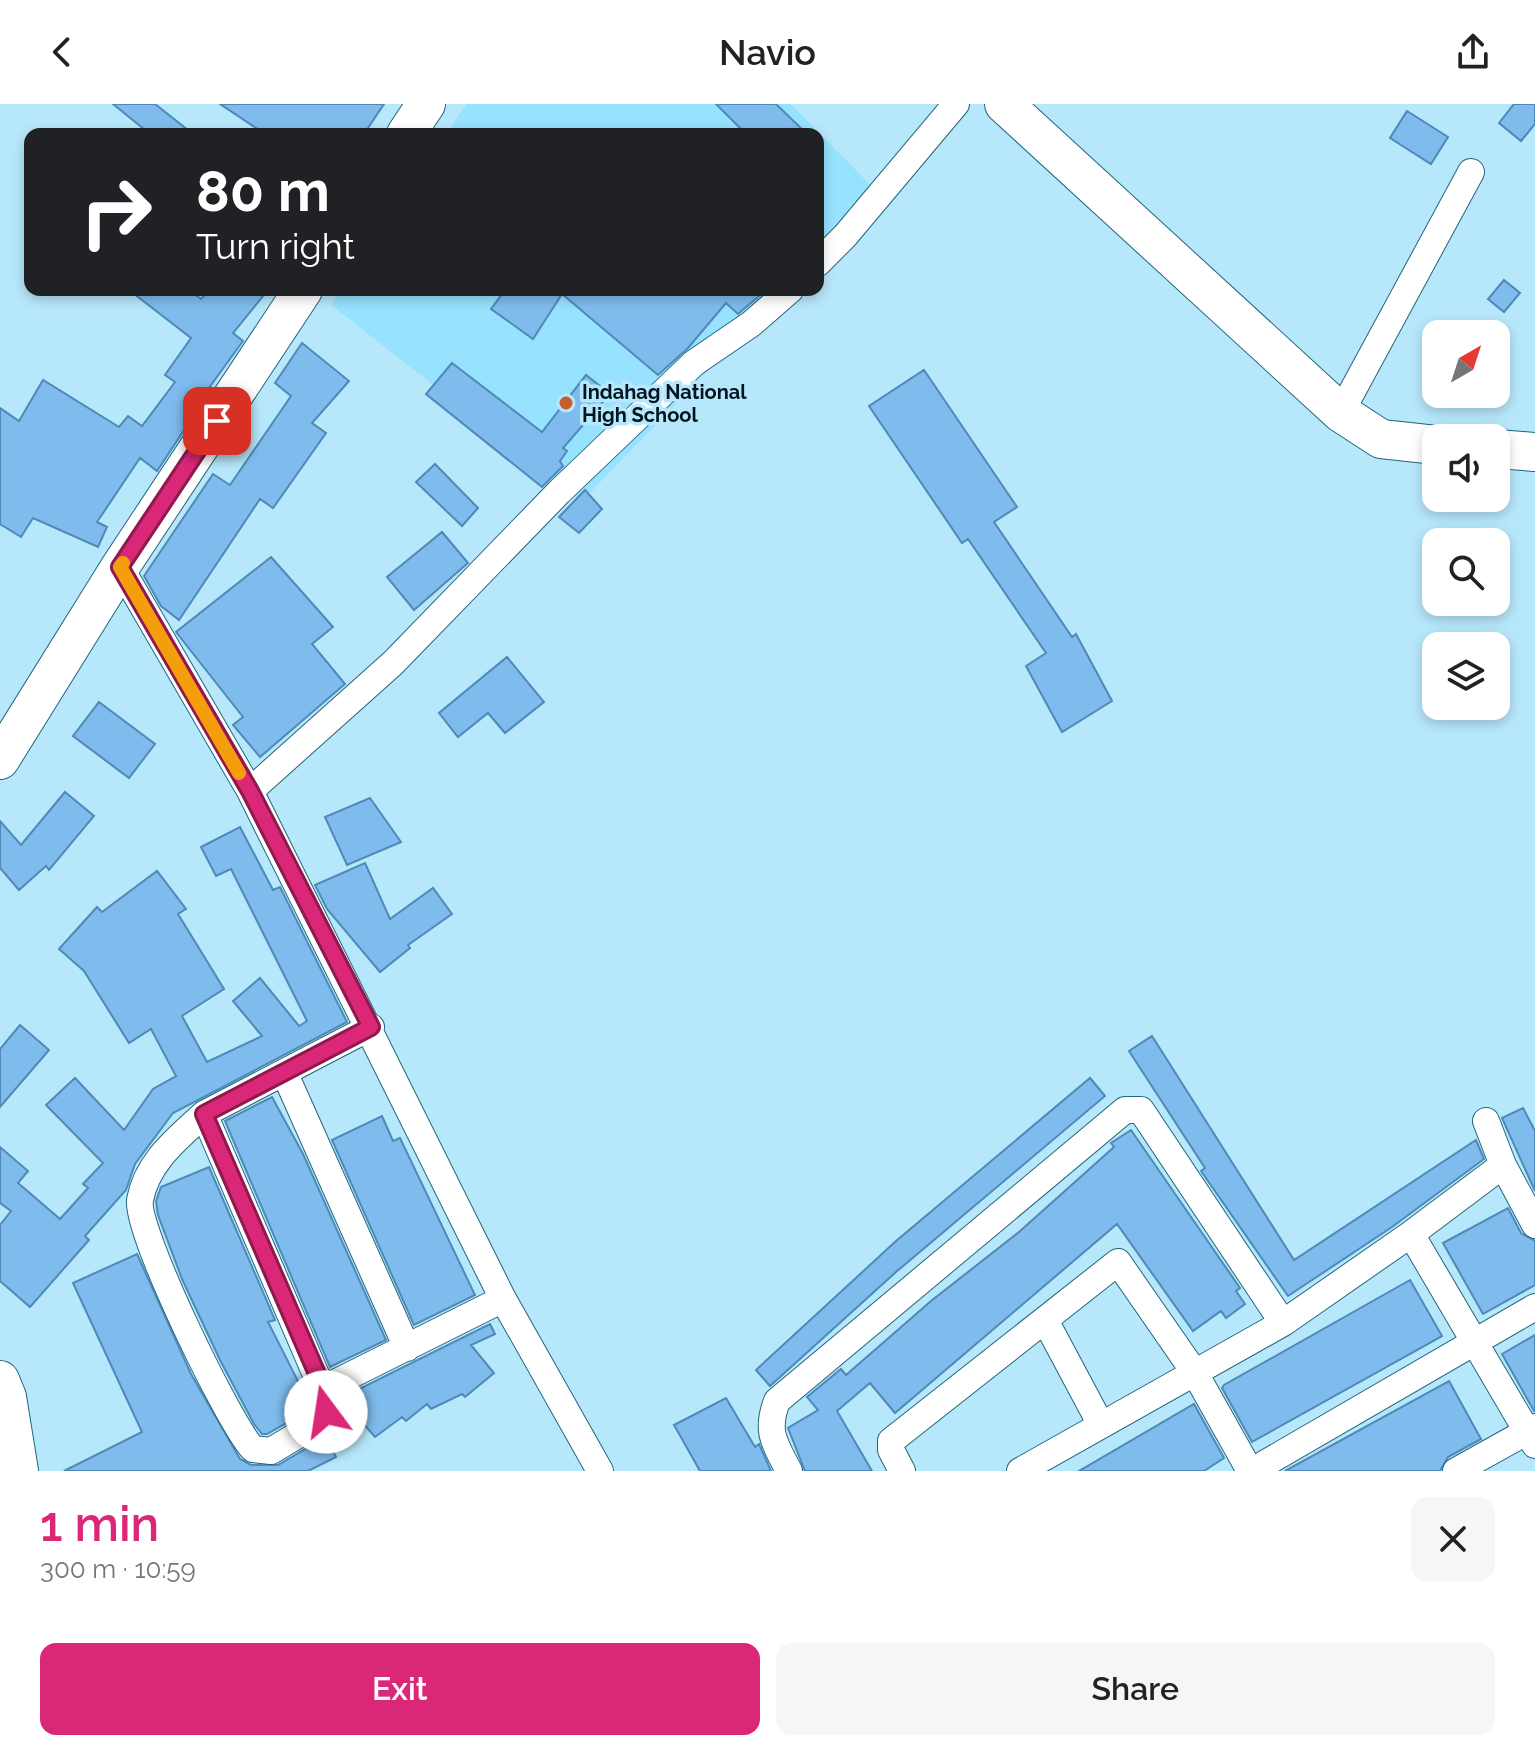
<!DOCTYPE html>
<html lang="en">
<head>
<meta charset="utf-8">
<style>
	body { margin:0; font-family:Raleway,sans-serif; background:#f6f6f6; color:#222; height:100vh; display:flex; flex-direction:column; font-size:30px; white-space:nowrap }
	* { box-sizing:border-box; margin:0 }
	p { font-size:26px; color:#767676 }
	.icon { flex:none; width:44px; height:44px; fill:none; stroke:currentColor; stroke-width:2; stroke-linecap:round; stroke-linejoin:round }
	.map { position:relative; height:1367px; overflow:hidden }
	.side { display:flex; flex-direction:column; background:#fff; flex:1 }
	.side>* { flex:none }
	.top-card { position:absolute; left:24px; top:24px; width:800px; height:168px; border-radius:16px; box-shadow:0 4px 12px #0003; background:#202124; color:#fff; overflow:hidden }
	.needle { width:52px; rotate:39deg }
	.buttons { position:absolute; left:1422px; top:216px; display:grid; gap:16px }
	.buttons a { display:grid; place-items:center; width:88px; height:88px; border-radius:16px; background:#fff; box-shadow:0 4px 12px #0003; font-size:40px }
	.pin { position:absolute; display:grid; place-items:center; width:68px; height:68px; color:#fff; margin:-34px; border-radius:16px; box-shadow:0 4px 12px #0006 }
	.me { position:absolute; width:88px; margin:-44px; rotate:346deg; stroke-linejoin:round; filter:drop-shadow(0 0 6px #0008) }
	.turn { display:flex; align-items:center; gap:28px; height:168px; padding:0 40px; font-size:36px }
	.turn .icon { width:104px; height:104px; stroke-width:2.5 }
	.turn b { display:block; font-size:56px; line-height:68px }
	.round { display:grid; place-items:center; flex:none; width:84px; height:84px; border-radius:16px; background:#f6f6f6 }
	.headline { display:flex; align-items:center; justify-content:space-between; height:136px; padding:0 40px }
	h1 { font-size:48px; font-weight:600; line-height:60px; color:#db2777 }
	.action { display:flex; gap:16px; margin-top:auto; padding:16px 40px }
	.action a { flex:1; height:92px; border-radius:16px; background:#db2777; color:#fff; font-size:32px; font-weight:600; line-height:92px; text-align:center }
	.action a+a { background:#f6f6f6; color:#222 }
	header { display:flex; justify-content:space-between; align-items:center; height:104px; padding:0 40px; background:#fff; font-size:36px; font-weight:600 }
	.map>svg:first-child { display:block }
	.built { fill:#97e2fe }
	.building { fill:#7fbced; stroke:#4e89b8; stroke-width:2 }
	.lines { fill:none; stroke-linecap:round; stroke-linejoin:round }
	.minor-casing { stroke:#21667c; stroke-width:28 }
	.secondary-casing { stroke:#21667c; stroke-width:40 }
	.minor { stroke:#fff; stroke-width:26 }
	.secondary { stroke:#fff; stroke-width:38 }
	.route-casing { stroke:#8e194d; stroke-width:20 }
	.route { stroke:#db2777; stroke-width:14 }
	.slow { stroke:#f59e0b; stroke-width:14 }
	.poi-dot { fill:#c45e2e; stroke:#b7e7fb; stroke-width:3 }
	.labels { text-anchor:middle; dominant-baseline:central; stroke-width:7; stroke-linejoin:round; paint-order:stroke }
	.poi-label { font-size:20px; font-weight:bold; fill:#00151e; stroke:#b7e7fb; text-anchor:start }
</style>
</head>
<body>
<header><svg class="icon" aria-label="back" viewBox="0 0 24 24"><path d="M15 5l-7 7 7 7"/></svg>Navio<svg class="icon" aria-label="share" viewBox="0 0 24 24"><path d="M12 15V3M7 8l5-5 5 5M5 13v7h14v-7"/></svg></header>
<div class="map">
<svg width="1535" height="1367" viewBox="0 0 1535 1367">
	<rect width="100%" height="100%" fill="#b7e7fb"/>
	<path class="built" d="M 467,0 L 791,0 L 879,90 L 818,153 L 818,30 L 446,30 Z
		M 341,186 L 786,186 L 582,397 L 331,201 Z"/>
	<path class="building" d="M 113,0 L 155,0 L 193,30 L 150,30 Z
		M 220,0 L 384,0 L 364,30 L 265,30 Z
		M 716,0 L 776,0 L 807,30 L 746,30 Z
		M 1514,0 L 1535,0 L 1535,20 L 1521,37 L 1499,19 Z
		M 1407,7 L 1448,33 L 1431,60 L 1390,34 Z
		M 1504,176 L 1520,189 L 1504,208 L 1488,195 Z
		M 129,186 L 189,186 L 201,195 L 209,186 L 268,186 L 233,229 L 243,237 L 193,306 L 196,308 L 157,367 L 140,354 L 97,418 L 107,423 L 98,443 L 33,414 L 21,433 L 0,420 L 0,304 L 19,317 L 43,276 L 119,323 L 128,312 L 142,322 L 175,278 L 165,271 L 191,234 Z
		M 505,186 L 766,186 L 738,210 L 726,199 L 688,244 L 658,271 L 562,190 L 533,235 L 491,205 Z
		M 302,239 L 349,277 L 312,319 L 326,329 L 273,404 L 260,395 L 179,516 L 161,502 L 144,472 L 213,370 L 230,381 L 291,292 L 275,279 Z
		M 452,259 L 542,328 L 586,271 L 610,290 L 563,344 L 567,347 L 560,357 L 563,362 L 542,383 L 426,290 Z
		M 924,266 L 1017,403 L 994,418 L 1072,533 L 1076,530 L 1112,597 L 1062,628 L 1026,562 L 1046,549 L 968,435 L 962,439 L 869,302 Z
		M 435,360 L 478,404 L 462,422 L 416,378 Z
		M 585,386 L 602,405 L 579,429 L 559,413 Z
		M 442,428 L 468,459 L 414,506 L 387,473 Z
		M 271,453 L 333,523 L 312,540 L 345,580 L 260,653 L 233,621 L 243,613 L 176,528 Z
		M 507,553 L 544,598 L 505,629 L 488,609 L 458,633 L 439,609 Z
		M 99,598 L 155,640 L 129,674 L 73,632 Z
		M 65,688 L 94,712 L 49,766 L 46,762 L 19,786 L 0,764 L 0,717 L 21,741 Z
		M 370,694 L 401,738 L 347,761 L 325,713 Z
		M 240,723 L 273,786 L 280,783 L 347,918 L 173,1009 L 135,1060 L 126,1086 L 85,1132 L 89,1136 L 30,1203 L 0,1177 L 0,1121 L 11,1107 L 0,1099 L 0,1043 L 28,1067 L 18,1079 L 60,1115 L 88,1084 L 83,1080 L 103,1059 L 46,1001 L 75,974 L 124,1026 L 153,985 L 176,972 L 151,925 L 129,939 L 84,867 L 59,845 L 97,803 L 102,808 L 157,767 L 186,805 L 178,810 L 224,885 L 182,912 L 207,958 L 262,932 L 233,897 L 260,874 L 299,922 L 307,917 L 231,765 L 216,772 L 201,743 Z
		M 365,759 L 390,815 L 433,784 L 452,810 L 408,841 L 410,844 L 380,868 L 327,805 L 315,781 Z
		M 20,921 L 49,946 L 0,1003 L 0,945 Z
		M 1152,932 L 1294,1156 L 1476,1036 L 1484,1055 L 1392,1123 L 1288,1192 L 1201,1067 L 1205,1064 L 1129,947 Z
		M 1090,974 L 1105,992 L 896,1168 L 770,1282 L 756,1266 L 896,1137 Z
		M 272,993 L 303,1050 L 386,1236 L 330,1263 L 225,1017 Z
		M 1523,1004 L 1535,1027 L 1535,1087 L 1502,1014 Z
		M 382,1012 L 393,1037 L 400,1034 L 475,1191 L 414,1221 L 332,1036 Z
		M 1131,1026 L 1240,1184 L 1236,1187 L 1245,1200 L 1226,1214 L 1221,1207 L 1193,1227 L 1117,1120 L 895,1309 L 870,1279 L 837,1307 L 872,1367 L 805,1367 L 788,1324 L 818,1306 L 807,1293 L 841,1265 L 846,1271 L 931,1197 L 1019,1128 L 1114,1043 L 1111,1039 Z
		M 209,1063 L 275,1216 L 268,1218 L 309,1299 L 307,1307 L 267,1330 L 262,1330 L 254,1320 L 220,1256 L 182,1175 L 158,1111 L 156,1097 L 161,1083 Z
		M 1508,1104 L 1521,1129 L 1535,1137 L 1535,1181 L 1483,1210 L 1443,1139 Z
		M 137,1150 L 191,1270 L 240,1355 L 251,1361 L 278,1361 L 326,1333 L 336,1353 L 308,1367 L 64,1367 L 142,1328 L 73,1179 Z
		M 1410,1176 L 1442,1232 L 1252,1338 L 1222,1284 L 1224,1281 Z
		M 490,1220 L 495,1230 L 471,1241 L 494,1269 L 465,1293 L 462,1290 L 431,1305 L 427,1300 L 406,1317 L 402,1313 L 375,1333 L 341,1294 Z
		M 1535,1231 L 1535,1307 L 1534,1307 L 1502,1250 Z
		M 1449,1277 L 1481,1335 L 1448,1353 L 1440,1367 L 1285,1367 Z
		M 726,1294 L 755,1343 L 759,1340 L 771,1367 L 700,1367 L 674,1321 Z
		M 1194,1300 L 1224,1354 L 1204,1367 L 1079,1367 Z"/>
	<g class="lines">
		<defs>
			<path id="minor" d="M 818,159 L 845,132 L 956,0
				M 1341,308 L 1471,68
				M 120,463 L 250,687 L 503,1195 L 600,1367
				M 250,687 L 393,559 L 559,388 L 694,259 L 751,220 L 790,186
				M 285,970 L 407,1244
				M 204,1010 C 177,1035 147,1058 140,1096 C 135,1126 229,1320 253,1345 L 271,1347 L 321,1317 L 326,1294 L 204,1010 L 371,923
				M 1486,1017 L 1503,1061 L 1535,1121
				M 1503,1061 L 1411,1130 L 1535,1341
				M 1045,1216 L 1101,1321
				M 1283,1219 L 1411,1130
				M 323,1285 L 503,1195
				M 789,1367 C 775,1340 765,1328 777,1297 L 1125,1006 L 1141,1006 L 1283,1219 L 1020,1367
				M 902,1367 L 891,1346 L 891,1337 L 1118,1158 L 1195,1269 L 1250,1367
				M 1252,1367 L 1535,1203
				M 1456,1367 L 1535,1323"/>
			<path id="secondary" d="M 1004,0 L 1341,309 L 1381,335 L 1436,341
				M 406,30 L 426,0
				M 1496,345 L 1535,348
				M 0,656 L 120,463 L 303,186
				M 0,1276 L 7,1293 L 19,1367"/>
		</defs>
		<use href="#minor" class="minor-casing"/>
		<use href="#secondary" class="secondary-casing"/>
		<use href="#minor" class="minor"/>
		<use href="#secondary" class="secondary"/>
	</g>
	<g class="lines">
		<defs>
			<path id="route" d="M 217,317 L 120,463 L 250,687 L 371,923 L 204,1010 L 318,1272 L 326,1294 L 326,1308"/>
		</defs>
		<use href="#route" class="route-casing"/>
		<use href="#route" class="route"/>
		<path class="slow" d="M 123,459 L 120,463 L 239,669"/>
	</g>
	<circle class="poi-dot" cx="566" cy="299" r="8"/>
	<g class="labels">
		<g class="poi-label">
			<text x="582" y="288">Indahag National<tspan x="582" dy="23">High School</tspan></text>
		</g>
	</g>
</svg>
<div class="buttons">
<a><svg class="needle" viewBox="-14 -14 28 28"><path d="M0-13l5 13h-10z" fill="#e53935"/><path d="M0 13l5-13h-10z" fill="#767676"/></svg></a>
<a><svg class="icon" aria-label="sound" viewBox="0 0 24 24"><path d="M4 9h4l5-4v14l-5-4H4zM17 9q2 3 0 6"/></svg></a>
<a><svg class="icon" aria-label="search" viewBox="0 0 24 24"><circle cx="10" cy="10" r="6"/><path d="M15 15l6 6"/></svg></a>
<a><svg class="icon" aria-label="layers" viewBox="0 0 24 24"><path d="M12 4l9 5-9 5-9-5zM3 14l9 5 9-5"/></svg></a>
</div>
<div class="pin" style="left:217px;top:317px;background:#d93025"><svg class="icon" aria-label="arrive" viewBox="0 0 24 24"><path d="M6 21V4h12l-3 4 3 4H6"/></svg></div>
<svg class="me" style="left:326px;top:1308px" viewBox="-20 -20 40 40"><circle r="19" fill="#fff"/><path d="M0-13L10 11 0 6-10 11z" fill="#db2777"/></svg>
<div class="top-card">
<div class="turn"><svg class="icon" aria-label="right" viewBox="0 0 24 24"><path d="M7 20v-9h11M14 6l5 5-5 5"/></svg><div><b>80 m</b>Turn right</div></div>
</div>
</div>
<section class="side">
<div class="headline"><div><h1>1 min</h1><p>300 m · 10:59</p></div><a class="round"><svg class="icon" aria-label="close" viewBox="0 0 24 24"><path d="M6 6l12 12M18 6L6 18"/></svg></a></div>
<div class="action"><a>Exit</a><a>Share</a></div>
</section>
</body>
</html>
